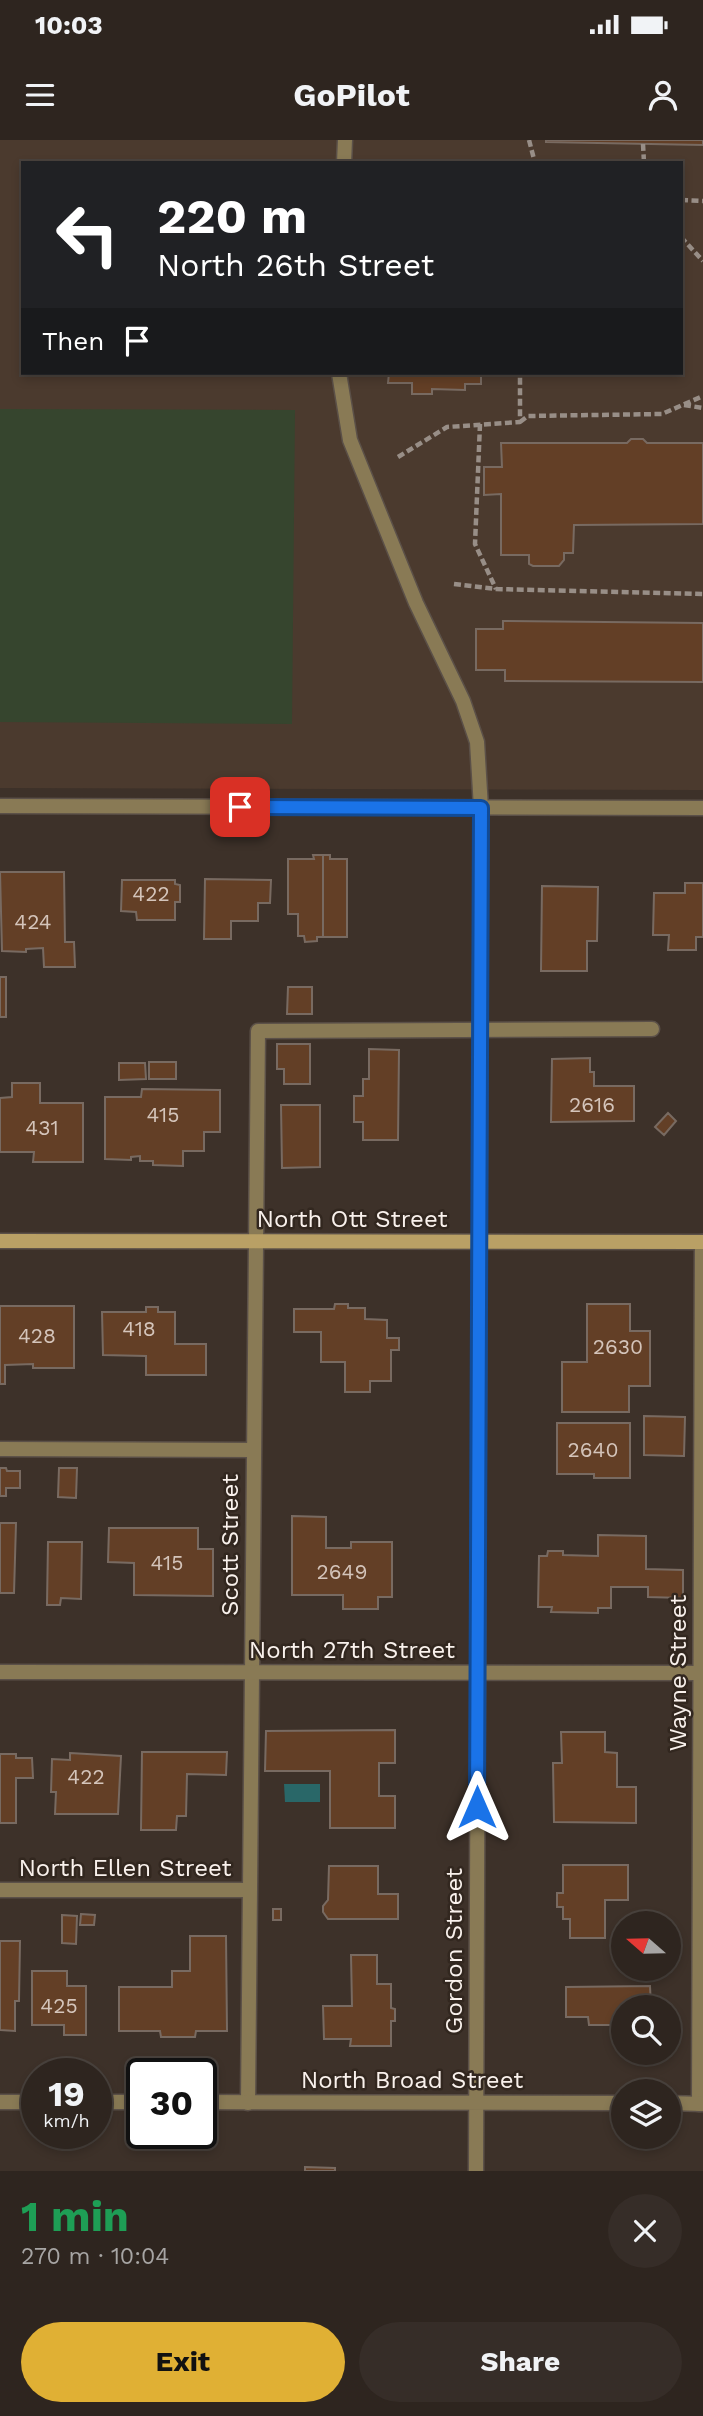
<!DOCTYPE html>
<html lang="en">
<head>
<meta charset="utf-8">
<style>
	body { margin:0; font-family:"Work Sans",sans-serif; background:#362d28; color:#f1f3f6; height:100vh; display:flex; flex-direction:column; font-size:26px; white-space:nowrap }
	* { box-sizing:border-box; margin:0 }
	p { font-size:23px; color:#a7a5a4 }
	.icon { flex:none; width:38px; height:38px; fill:none; stroke:currentColor; stroke-width:2; stroke-linecap:round; stroke-linejoin:round }
	.map { position:relative; height:2031px; overflow:hidden }
	.drawer { display:flex; flex-direction:column; background:#2e251f; flex:1 }
	.drawer>* { flex:none }
	.top-card { position:absolute; left:21px; top:21px; width:662px; height:214px; border-radius:0px; box-shadow:0 4px 10px #0003,0 0 0 2px #49423d; background:#202124; color:#fff; overflow:hidden }
	.needle { width:46px; rotate:290deg }
	.buttons { position:absolute; left:611px; top:1771px; display:grid; gap:14px }
	.buttons a { display:grid; place-items:center; width:70px; height:70px; border-radius:50%; background:#2e251f; box-shadow:0 4px 10px #0003,0 0 0 2px #49423d; font-size:35px }
	.speed { position:absolute; left:21px; top:1918px; display:flex; gap:14px; font-size:35px; font-weight:700; text-align:center }
	.speed>* { display:grid; place-content:center; width:91px; height:91px; border-radius:50%; background:#2e251f; box-shadow:0 4px 10px #0003,0 0 0 2px #49423d; line-height:1 }
	.speed small { font-size:18px; font-weight:400 }
	.speed .limit { border:4px solid #111; border-radius:10px; background:#fff; color:#111 }
	.pin { position:absolute; display:grid; place-items:center; width:60px; height:60px; color:#fff; margin:-30px; border-radius:14px; box-shadow:0 4px 10px #0006 }
	.me { position:absolute; width:77px; margin:-38px; rotate:0deg; stroke-linejoin:round; filter:drop-shadow(0 0 5px #0008) }
	.turn { display:flex; align-items:center; gap:24px; height:147px; padding:0 21px; font-size:32px }
	.turn .icon { width:91px; height:91px; stroke-width:2.5 }
	.turn b { display:block; font-size:49px; line-height:60px }
	.then { display:flex; align-items:center; height:66px; padding:0 21px; background:#0003; gap:14px; font-size:26px }
	.round { display:grid; place-items:center; flex:none; width:74px; height:74px; border-radius:37px; background:#362d28 }
	.overview { display:flex; align-items:center; justify-content:space-between; height:119px; padding:0 21px }
	h1 { font-size:42px; font-weight:700; line-height:52px; color:#1e9e55 }
	.button { display:flex; gap:14px; margin-top:auto; padding:14px 21px }
	.button a { flex:1; height:80px; border-radius:42px; background:#e0b034; color:#111; font-size:28px; font-weight:700; line-height:80px; text-align:center }
	.button a+a { background:#362d28; color:#f1f3f6 }
	.status { display:flex; justify-content:space-between; align-items:center; height:49px; padding:0 35px; background:#2e251f; direction:ltr }
	.status svg { height:19px; fill:currentColor }
	header { display:flex; justify-content:space-between; align-items:center; height:91px; padding:0 21px; background:#2e251f; font-size:32px; font-weight:700 }
	.map>svg:first-child { display:block }
	.built { fill:#4b3a2e; fill-rule:evenodd }
	.green { fill:#36452e }
	.water { fill:#296768 }
	.building { fill:#633f26; stroke:#786a61; stroke-width:2 }
	.lines { fill:none; stroke-linecap:round; stroke-linejoin:round }
	.lane-casing { stroke:#5b5048; stroke-width:17 }
	.street-casing { stroke:#5b5048; stroke-width:17 }
	.secondary-casing { stroke:#5b5048; stroke-width:17 }
	.path { stroke:#988e87; stroke-width:4.5; stroke-dasharray:7 3.5; stroke-linecap:butt }
	.lane { stroke:#897a55; stroke-width:14 }
	.street { stroke:#897a55; stroke-width:14 }
	.secondary { stroke:#b9a065; stroke-width:14 }
	.route-casing { stroke:#114b97; stroke-width:18 }
	.route { stroke:#1a73e8; stroke-width:12 }
	.labels { text-anchor:middle; dominant-baseline:central; stroke-width:5; stroke-linejoin:round; paint-order:stroke }
	.number-label { font-size:21px; fill:#d4c4ba }
	.street-label { font-size:24px; fill:#f9f1ec; stroke:#32271f }
</style>
</head>
<body>
<div class="status"><b>10:03</b><svg viewBox="0 0 49 12"><path d="M0 12V9h3v3zM5 12V6h3v6zM10 12V3h3v9zM15 12V0h3v12zM26 1h20v11H26zM47 4h2v5h-2z"/></svg></div>
<header><svg class="icon" aria-label="menu" viewBox="0 0 24 24"><path d="M4 6h16M4 12h16M4 18h16"/></svg>GoPilot<svg class="icon" aria-label="person" viewBox="0 0 24 24"><circle cx="12" cy="8" r="4"/><path d="M4 21q1-7 8-7t8 7"/></svg></header>
<div class="map">
<svg width="703" height="2031" viewBox="0 0 703 2031">
	<rect width="100%" height="100%" fill="#3d3129"/>
	<path class="built" d="M 0,0 L 703,0 L 703,650 L 0,648 ZM 23,23 L 681,23 L 681,233 L 23,233 Z"/>
	<path class="green" d="M 0,269 L 295,270 L 292,584 L 0,582 Z"/>
	<path class="water" d="M 284,1644 L 320,1644 L 320,1662 L 285,1662 Z"/>
	<path class="building" d="M 546,0 L 703,0 L 703,5 L 546,2 Z
		M 389,233 L 481,233 L 481,244 L 465,244 L 465,250 L 432,249 L 432,254 L 412,254 L 412,243 L 388,243 Z
		M 631,299 L 643,299 L 647,303 L 703,303 L 703,384 L 574,385 L 573,413 L 564,413 L 564,420 L 559,426 L 533,426 L 529,424 L 529,415 L 501,415 L 501,354 L 484,355 L 484,327 L 502,327 L 501,303 L 627,303 Z
		M 503,481 L 703,483 L 703,542 L 505,541 L 505,530 L 476,530 L 476,489 L 503,489 Z
		M 313,715 L 323,715 L 323,797 L 317,797 L 317,801 L 305,802 L 304,796 L 298,796 L 298,774 L 288,774 L 288,719 L 314,719 Z
		M 323,715 L 330,715 L 330,719 L 347,719 L 347,797 L 323,797 Z
		M 0,732 L 64,732 L 65,802 L 74,802 L 75,827 L 44,827 L 43,808 L 26,809 L 26,812 L 2,811 Z
		M 205,739 L 271,740 L 270,763 L 258,763 L 258,781 L 231,781 L 231,799 L 204,799 Z
		M 122,740 L 175,740 L 175,744 L 180,745 L 180,762 L 175,762 L 175,780 L 137,780 L 136,772 L 121,771 Z
		M 685,743 L 703,743 L 703,797 L 696,797 L 696,810 L 668,810 L 669,795 L 653,795 L 654,753 L 685,753 Z
		M 542,746 L 598,747 L 597,801 L 587,801 L 587,831 L 541,831 Z
		M 0,837 L 6,837 L 6,877 L 0,877 Z
		M 288,847 L 312,847 L 312,874 L 287,874 Z
		M 277,904 L 310,904 L 310,944 L 284,944 L 284,929 L 277,929 Z
		M 369,909 L 399,910 L 398,1000 L 363,1000 L 363,982 L 354,982 L 354,956 L 363,956 L 363,939 L 369,939 Z
		M 590,918 L 590,932 L 594,932 L 594,946 L 634,946 L 634,981 L 551,982 L 552,919 Z
		M 149,922 L 176,922 L 176,939 L 149,939 Z
		M 119,923 L 145,923 L 146,939 L 119,940 Z
		M 12,943 L 40,943 L 40,963 L 83,963 L 83,1022 L 33,1022 L 34,1012 L 0,1012 L 0,958 L 12,957 Z
		M 142,949 L 220,950 L 220,992 L 204,992 L 204,1011 L 183,1011 L 183,1026 L 153,1025 L 153,1021 L 140,1021 L 140,1016 L 131,1017 L 131,1020 L 105,1019 L 105,957 L 141,957 Z
		M 281,965 L 320,965 L 320,1027 L 282,1028 Z
		M 668,973 L 676,981 L 664,995 L 655,987 Z
		M 335,1164 L 348,1164 L 348,1168 L 365,1168 L 365,1179 L 387,1180 L 387,1198 L 399,1198 L 399,1210 L 391,1210 L 391,1241 L 370,1241 L 370,1252 L 345,1252 L 345,1222 L 321,1222 L 321,1192 L 294,1192 L 294,1169 L 334,1169 Z
		M 587,1164 L 630,1164 L 630,1191 L 650,1191 L 650,1246 L 629,1246 L 629,1272 L 562,1272 L 562,1222 L 587,1222 Z
		M 0,1166 L 74,1166 L 74,1228 L 33,1228 L 33,1224 L 5,1225 L 5,1244 L 0,1244 Z
		M 146,1167 L 158,1167 L 158,1172 L 175,1172 L 175,1204 L 206,1204 L 206,1235 L 146,1235 L 146,1216 L 103,1215 L 102,1172 L 146,1172 Z
		M 644,1276 L 685,1277 L 684,1316 L 644,1315 Z
		M 557,1283 L 630,1283 L 630,1338 L 594,1338 L 594,1334 L 557,1334 Z
		M 0,1328 L 6,1328 L 7,1331 L 20,1331 L 20,1348 L 6,1348 L 6,1356 L 0,1356 Z
		M 59,1328 L 77,1328 L 76,1358 L 58,1357 Z
		M 292,1376 L 326,1377 L 326,1408 L 351,1408 L 351,1402 L 392,1402 L 392,1457 L 378,1457 L 378,1469 L 343,1469 L 343,1455 L 292,1455 Z
		M 0,1383 L 16,1383 L 14,1453 L 0,1453 Z
		M 109,1388 L 198,1388 L 198,1409 L 213,1409 L 213,1456 L 134,1455 L 134,1423 L 108,1422 Z
		M 598,1395 L 646,1396 L 646,1429 L 683,1430 L 683,1458 L 648,1457 L 648,1447 L 611,1447 L 611,1468 L 598,1468 L 598,1473 L 551,1472 L 552,1467 L 538,1467 L 539,1416 L 547,1416 L 548,1411 L 563,1411 L 563,1415 L 598,1416 Z
		M 48,1402 L 82,1402 L 81,1459 L 61,1458 L 60,1465 L 47,1465 Z
		M 395,1590 L 395,1623 L 379,1623 L 379,1656 L 395,1656 L 395,1688 L 330,1688 L 330,1631 L 265,1631 L 266,1591 Z
		M 561,1592 L 605,1592 L 605,1612 L 617,1613 L 617,1647 L 636,1647 L 636,1683 L 554,1682 L 553,1623 L 562,1623 Z
		M 142,1612 L 227,1612 L 226,1635 L 187,1634 L 186,1676 L 177,1676 L 176,1690 L 141,1690 Z
		M 70,1613 L 121,1616 L 118,1674 L 55,1674 L 56,1652 L 51,1652 L 52,1619 L 70,1620 Z
		M 0,1614 L 16,1614 L 16,1618 L 32,1618 L 33,1638 L 16,1638 L 16,1683 L 0,1683 Z
		M 563,1725 L 628,1725 L 628,1760 L 605,1760 L 605,1798 L 570,1798 L 570,1779 L 563,1779 L 563,1767 L 557,1767 L 557,1753 L 563,1753 Z
		M 329,1726 L 378,1726 L 378,1754 L 398,1754 L 398,1779 L 328,1779 L 323,1772 L 323,1766 L 328,1760 Z
		M 273,1769 L 281,1769 L 281,1780 L 273,1780 Z
		M 81,1774 L 95,1775 L 94,1785 L 80,1785 Z
		M 62,1775 L 77,1776 L 76,1804 L 62,1803 Z
		M 190,1796 L 226,1796 L 227,1891 L 196,1891 L 195,1897 L 161,1897 L 160,1891 L 119,1891 L 119,1847 L 172,1847 L 172,1831 L 190,1831 Z
		M 0,1801 L 20,1801 L 19,1861 L 15,1861 L 15,1891 L 0,1890 Z
		M 351,1815 L 377,1815 L 377,1844 L 391,1844 L 391,1868 L 395,1869 L 395,1881 L 391,1881 L 391,1906 L 350,1906 L 351,1899 L 324,1899 L 323,1866 L 352,1866 Z
		M 32,1831 L 67,1831 L 67,1846 L 86,1846 L 86,1895 L 64,1895 L 64,1885 L 32,1885 Z
		M 650,1846 L 651,1867 L 623,1867 L 623,1885 L 589,1885 L 588,1877 L 566,1877 L 566,1847 Z
		M 305,2027 L 335,2028 L 335,2031 L 305,2031 Z"/>
	<g class="lines">
		<defs>
			<path id="lane" d="M 344,23 L 345,0
				M 339,233 L 350,300 L 416,463 L 463,561 L 477,602 L 481,668
				M 0,1309 L 254,1310
				M 0,1750 L 250,1750
				M 248,1963 L 258,891 L 652,889
				M 699,1964 L 702,1102"/>
			<path id="street" d="M 0,666 L 703,668
				M 0,1532 L 703,1533
				M 0,1962 L 37,1962
				M 96,1962 L 142,1962
				M 201,1962 L 623,1963
				M 668,1963 L 703,1964
				M 476,2031 L 481,668"/>
			<path id="secondary" d="M 0,1101 L 703,1102"/>
		</defs>
		<use href="#lane" class="lane-casing"/>
		<use href="#street" class="street-casing"/>
		<use href="#secondary" class="secondary-casing"/>
		<path class="path" d="M 529,0 L 535,23
			M 643,4 L 644,23
			M 681,60 L 703,61
			M 681,97 L 703,121
			M 684,265 L 703,268
			M 520,282 L 528,276 L 662,274 L 703,256
			M 480,284 L 475,404 L 496,449
			M 398,317 L 447,287 L 520,282 L 520,233
			M 454,444 L 496,449 L 703,454"/>
		<use href="#lane" class="lane"/>
		<use href="#street" class="street"/>
		<use href="#secondary" class="secondary"/>
	</g>
	<g class="lines">
		<defs>
			<path id="route" d="M 240,667 L 481,668 L 477,1667"/>
		</defs>
		<use href="#route" class="route-casing"/>
		<use href="#route" class="route"/>
	</g>
	<g class="labels">
		<g class="number-label">
			<text x="151" y="753">422</text>
			<text x="33" y="781">424</text>
			<text x="592" y="964">2616</text>
			<text x="163" y="974">415</text>
			<text x="42" y="987">431</text>
			<text x="139" y="1188">418</text>
			<text x="37" y="1195">428</text>
			<text x="618" y="1206">2630</text>
			<text x="593" y="1309">2640</text>
			<text x="167" y="1422">415</text>
			<text x="342" y="1431">2649</text>
			<text x="86" y="1636">422</text>
			<text x="59" y="1865">425</text>
		</g>
		<g class="street-label">
			<text x="352" y="1079">North Ott Street</text>
			<text transform="translate(230 1405) rotate(-90)">Scott Street</text>
			<text x="352" y="1510">North 27th Street</text>
			<text transform="translate(678 1533) rotate(-90)">Wayne Street</text>
			<text x="125" y="1728">North Ellen Street</text>
			<text transform="translate(454 1811) rotate(-90)">Gordon Street</text>
			<text x="412" y="1940">North Broad Street</text>
		</g>
	</g>
</svg>
<div class="buttons">
<a><svg class="needle" viewBox="-14 -14 28 28"><path d="M0-13l5 13h-10z" fill="#e53935"/><path d="M0 13l5-13h-10z" fill="#a7a5a4"/></svg></a>
<a><svg class="icon" aria-label="search" viewBox="0 0 24 24"><circle cx="10" cy="10" r="6"/><path d="M15 15l6 6"/></svg></a>
<a><svg class="icon" aria-label="layers" viewBox="0 0 24 24"><path d="M12 4l9 5-9 5-9-5zM3 14l9 5 9-5"/></svg></a>
</div>
<div class="speed"><div>19<small>km/h</small></div><div class="limit">30</div></div>
<div class="pin" style="left:240px;top:667px;background:#d93025"><svg class="icon" aria-label="arrive" viewBox="0 0 24 24"><path d="M6 21V4h12l-3 4 3 4H6"/></svg></div>
<svg class="me" style="left:477px;top:1667px" viewBox="-20 -20 40 40"><path d="M0-17L14 15 0 8-14 15z" fill="#1a73e8" stroke="#fff" stroke-width="4"/></svg>
<div class="top-card">
<div class="turn"><svg class="icon" aria-label="left" viewBox="0 0 24 24"><path d="M17 20v-9H6M10 6l-5 5 5 5"/></svg><div><b>220 m</b>North 26th Street</div></div>
<div class="then">Then<svg class="icon" aria-label="arrive" viewBox="0 0 24 24"><path d="M6 21V4h12l-3 4 3 4H6"/></svg></div>
</div>
</div>
<section class="drawer">
<div class="overview"><div><h1>1 min</h1><p>270 m · 10:04</p></div><a class="round"><svg class="icon" aria-label="close" viewBox="0 0 24 24"><path d="M6 6l12 12M18 6L6 18"/></svg></a></div>
<div class="button"><a>Exit</a><a>Share</a></div>
</section>
</body>
</html>
